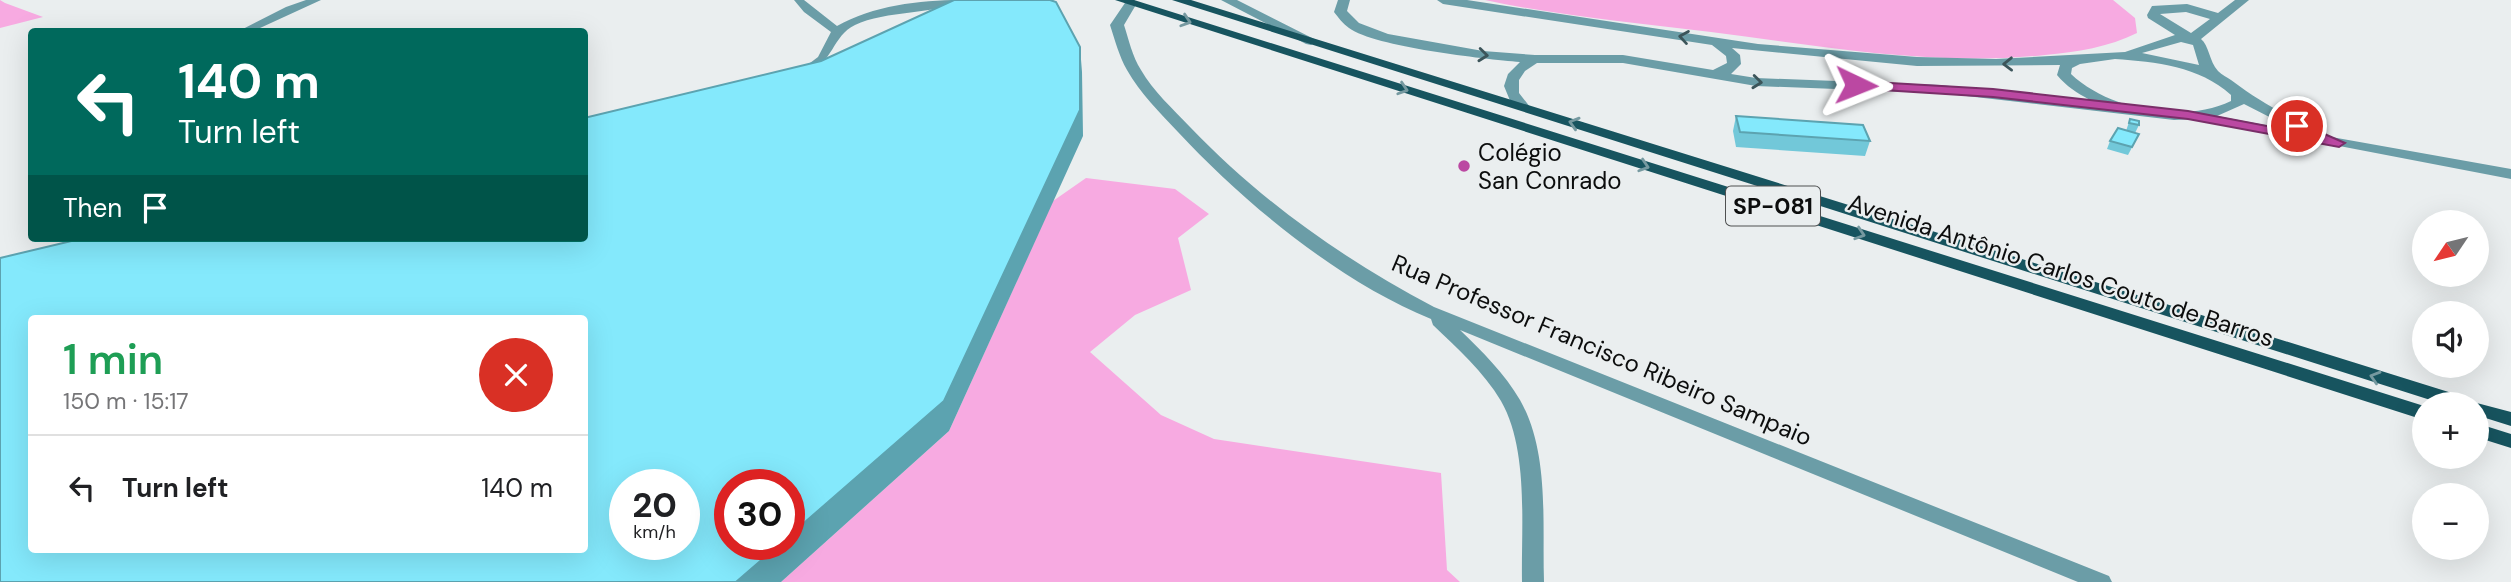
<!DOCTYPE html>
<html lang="en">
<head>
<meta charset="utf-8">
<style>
	body { margin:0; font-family:"DM Sans",sans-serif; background:#f6f6f6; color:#202124; height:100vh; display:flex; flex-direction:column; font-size:26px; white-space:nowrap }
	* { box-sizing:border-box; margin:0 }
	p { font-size:23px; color:#757577 }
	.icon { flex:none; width:38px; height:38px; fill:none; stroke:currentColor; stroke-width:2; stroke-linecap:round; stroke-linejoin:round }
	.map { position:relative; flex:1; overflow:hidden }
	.side { position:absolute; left:28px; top:315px; width:560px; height:238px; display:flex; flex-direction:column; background:#fff; border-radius:7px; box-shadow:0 7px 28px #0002 }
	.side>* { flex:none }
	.hud { position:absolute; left:28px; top:28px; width:560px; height:214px; border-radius:7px; box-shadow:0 7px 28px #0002; background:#00695c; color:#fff; overflow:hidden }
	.needle { width:46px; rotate:235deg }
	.fabs { position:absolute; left:2412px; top:210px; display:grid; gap:14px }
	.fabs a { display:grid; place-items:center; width:77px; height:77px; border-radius:50%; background:#fff; box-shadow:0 7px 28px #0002; font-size:35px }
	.speed { position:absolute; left:609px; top:469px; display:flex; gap:14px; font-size:35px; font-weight:700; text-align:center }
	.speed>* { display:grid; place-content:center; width:91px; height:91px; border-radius:50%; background:#fff; box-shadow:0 7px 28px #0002; line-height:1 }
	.speed small { font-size:18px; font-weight:400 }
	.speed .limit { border:10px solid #d22; background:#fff; color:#111 }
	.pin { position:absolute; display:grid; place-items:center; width:60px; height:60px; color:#fff; margin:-30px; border:4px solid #fff; border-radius:50%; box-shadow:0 2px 7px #0007 }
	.me { position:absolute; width:77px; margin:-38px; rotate:92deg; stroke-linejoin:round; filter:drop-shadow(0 0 5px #0008) }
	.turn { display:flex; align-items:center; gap:24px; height:147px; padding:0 35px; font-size:32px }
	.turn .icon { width:91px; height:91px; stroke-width:2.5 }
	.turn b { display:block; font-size:49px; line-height:60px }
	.then { display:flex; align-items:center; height:66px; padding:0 35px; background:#0003; gap:14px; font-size:26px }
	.round { display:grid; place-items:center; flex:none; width:74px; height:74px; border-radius:37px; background:#f6f6f6 }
	.headline { display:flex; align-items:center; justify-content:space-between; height:119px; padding:0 35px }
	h1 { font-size:42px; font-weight:600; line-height:52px; color:#1e9e55 }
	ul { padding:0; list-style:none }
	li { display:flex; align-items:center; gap:21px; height:105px; padding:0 35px; border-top:2px solid #e0e0e0 }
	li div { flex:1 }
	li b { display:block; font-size:26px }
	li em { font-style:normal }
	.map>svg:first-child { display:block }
	.green { fill:#f7aae1 }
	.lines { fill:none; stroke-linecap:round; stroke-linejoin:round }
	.lane { fill:#6b9da7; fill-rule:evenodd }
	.street { fill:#6b9da7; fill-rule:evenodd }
	.primary { fill:#17545f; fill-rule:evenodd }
	.wall { fill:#72c8d9 }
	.shaded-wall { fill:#5ca3b0 }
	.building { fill:#84e9fc; stroke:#5ca3b0; stroke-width:2; fill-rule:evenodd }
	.oneway { stroke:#7699a0 }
	.oneway2 { stroke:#3c555a }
	.route { fill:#bb48a2; stroke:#7a2f69; stroke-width:2 }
	.poi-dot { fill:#bb48a2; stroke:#eaeeef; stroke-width:2.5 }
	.labels { text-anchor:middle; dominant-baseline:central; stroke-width:5; stroke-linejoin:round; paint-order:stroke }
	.shield { fill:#eaeeef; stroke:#4f5051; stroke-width:2 }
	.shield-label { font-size:23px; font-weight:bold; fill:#0c0d0d }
	.poi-label { font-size:24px; fill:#0c0d0d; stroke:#eaeeef; text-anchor:start }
	.street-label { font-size:24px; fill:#0c0d0d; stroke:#eaeeef }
</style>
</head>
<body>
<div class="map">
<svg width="2511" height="582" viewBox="0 0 2511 582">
	<rect width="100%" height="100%" fill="#eaeeef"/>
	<path class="green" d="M 0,0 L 5,3 L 43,17 L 0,28 Z
		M 1485,0 L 2113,0 L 2135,18 L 2137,33 C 2109,47 2077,52 2045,55 C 1934,67 1821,46 1711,32 C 1636,23 1559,16 1485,0 Z
		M 1086,178 L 1175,189 L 1209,214 L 1178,238 L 1191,290 L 1135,315 L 1090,352 L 1161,415 L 1214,439 L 1441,473 L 1447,570 L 1460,582 L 781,582 L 949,431 L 1053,201 Z"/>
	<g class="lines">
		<path class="lane" d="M 306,0 L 321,0 L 251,32 L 237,32 L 286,7 Z
			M 794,0 L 804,0 L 837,26 C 872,6 920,0 960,0 C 938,15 885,10 855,25 C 832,36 833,64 807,72 L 802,69 L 818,57 L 831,32 L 804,12 Z"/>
		<path class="street" d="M 1127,0 L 1134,0 L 1137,3 L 1124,25 C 1129,40 1132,56 1141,70 C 1153,91 1173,109 1190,127 C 1261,201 1343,259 1434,307 L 2109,576 L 2112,582 L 2078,582 L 1460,330 C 1482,351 1505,374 1520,400 C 1550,453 1542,524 1544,582 L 1522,582 C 1521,527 1529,450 1501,401 C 1484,372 1457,348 1433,325 L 1431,319 C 1340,282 1245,204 1178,132 C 1160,113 1140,93 1127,70 C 1119,56 1115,40 1110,25 Z
			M 1221,0 L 1237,0 L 1318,41 L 1311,45 L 1306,44 Z
			M 1338,0 L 1350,0 L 1347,11 L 1359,23 L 1388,34 L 1483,51 L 1535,55 L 1623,55 L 1713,70 L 1727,63 L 1726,56 L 1712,45 L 1443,4 L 1437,0 L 1467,0 L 1758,44 L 1917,57 L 1996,59 L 2125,52 L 2175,35 L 2148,18 L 2147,15 L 2152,6 L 2187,4 L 2218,13 L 2235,0 L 2249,0 L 2201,39 C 2209,45 2209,61 2218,71 C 2222,75 2227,77 2231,80 C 2259,101 2279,112 2311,126 L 2313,129 L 2309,133 L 2511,169 L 2511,179 L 2198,119 L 2174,120 L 1940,93 L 1756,86 L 1623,63 L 1537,63 L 1525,71 L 1519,80 L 1519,93 L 1530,107 L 1523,111 L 1511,103 L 1504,86 L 1508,74 L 1520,62 C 1484,59 1375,47 1349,28 C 1343,24 1338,17 1334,12 ZM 2186,12 L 2210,19 L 2191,33 L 2160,14 ZM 2181,42 L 2193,45 L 2199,65 L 2142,53 ZM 1732,48 L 1917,66 L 2060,65 L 2057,75 C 2066,86 2077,93 2090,100 L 1940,85 L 1756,78 L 1731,74 L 1741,64 L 1740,55 ZM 2115,59 C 2156,62 2199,66 2231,95 L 2231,101 C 2183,124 2109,110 2071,74 L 2072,68 L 2080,64 ZM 2244,104 L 2297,131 L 2217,116 Z"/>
		<path class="primary" d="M 1115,0 L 1134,0 L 2424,406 L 2424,420 Z
			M 1172,0 L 1191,0 L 2471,399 L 2473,402 L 2511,412 L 2511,426 L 2476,415 L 2476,404 L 2443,404 Z
			M 2476,423 L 2511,434 L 2511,448 L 2476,437 Z"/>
	</g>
	<path class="wall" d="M 1736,116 L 1870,141 L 1865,156 L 1736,147 L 1733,131 Z
		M 2130,119 L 2139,125 L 2135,133 L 2126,131 Z
		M 2139,134 L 2128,155 L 2107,149 L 2110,141 Z"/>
	<path class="shaded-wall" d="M 1080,47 L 1082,72 L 1083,136 L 949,431 L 781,582 L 736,582 L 780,544 L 789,544 L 789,536 Z"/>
	<path class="building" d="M 954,0 L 1050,0 L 1056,2 L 1080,47 L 1080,110 L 944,401 L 789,536 L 789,485 L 730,485 L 730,544 L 780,544 L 736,582 L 0,582 L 0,258 L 84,238 L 584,238 L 584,118 L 821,61 ZM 32,318 L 584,318 L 584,550 L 32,550 ZM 625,485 L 684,485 L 684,544 L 625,544 Z
		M 1736,116 L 1863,125 L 1870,141 L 1740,132 Z
		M 2130,119 L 2139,121 L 2139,125 L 2129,123 Z
		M 2118,128 L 2139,134 L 2132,147 L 2110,141 Z"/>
	<defs><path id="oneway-chevron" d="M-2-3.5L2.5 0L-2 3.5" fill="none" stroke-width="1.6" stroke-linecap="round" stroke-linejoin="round" transform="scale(1.75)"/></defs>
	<g class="oneway">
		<use href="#oneway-chevron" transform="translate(1186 21) rotate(18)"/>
		<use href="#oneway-chevron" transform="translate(1403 89) rotate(18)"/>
		<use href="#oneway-chevron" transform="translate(1574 123) rotate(-163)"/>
		<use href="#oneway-chevron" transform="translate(1644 166) rotate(18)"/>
		<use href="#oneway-chevron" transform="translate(1860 234) rotate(18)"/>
		<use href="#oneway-chevron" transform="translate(2375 377) rotate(-163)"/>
	</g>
	<g class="oneway2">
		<use href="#oneway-chevron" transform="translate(1684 37) rotate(-171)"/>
		<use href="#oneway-chevron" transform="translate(1483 55) rotate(6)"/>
		<use href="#oneway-chevron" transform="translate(2008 64) rotate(179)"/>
		<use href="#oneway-chevron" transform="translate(1757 82) rotate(6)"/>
	</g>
	<path class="route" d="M 1856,81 L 1993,89 L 2188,111 L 2299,132 L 2291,126 L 2297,122 L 2345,143 L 2339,147 L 2188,119 L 1993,97 L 1851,88 L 1851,82 Z"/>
	<circle class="poi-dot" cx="1464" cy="166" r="7"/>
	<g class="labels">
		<rect class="shield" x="1726" y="186.5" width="94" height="39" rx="5"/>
		<g class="shield-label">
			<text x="1773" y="206">SP-081</text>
		</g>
		<g class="poi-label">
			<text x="1478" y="152">Colégio<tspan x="1478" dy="28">San Conrado</tspan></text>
		</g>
		<g class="street-label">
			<text transform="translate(2061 270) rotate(18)">Avenida Antônio Carlos Couto de Barros</text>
			<text transform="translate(1602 350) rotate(23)">Rua Professor Francisco Ribeiro Sampaio</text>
		</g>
	</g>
</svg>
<div class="fabs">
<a><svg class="needle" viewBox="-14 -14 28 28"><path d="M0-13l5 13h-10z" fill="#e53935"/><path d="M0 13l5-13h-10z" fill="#757577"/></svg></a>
<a><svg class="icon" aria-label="sound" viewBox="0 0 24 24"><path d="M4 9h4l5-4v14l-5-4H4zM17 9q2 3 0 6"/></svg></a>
<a>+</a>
<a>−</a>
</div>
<div class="speed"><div>20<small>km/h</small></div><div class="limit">30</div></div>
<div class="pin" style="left:2297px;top:126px;background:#d93025"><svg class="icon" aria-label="arrive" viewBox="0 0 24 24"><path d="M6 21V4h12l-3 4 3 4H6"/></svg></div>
<svg class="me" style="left:1856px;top:85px" viewBox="-20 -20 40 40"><path d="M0-17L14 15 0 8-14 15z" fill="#bb48a2" stroke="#fff" stroke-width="4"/></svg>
<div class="hud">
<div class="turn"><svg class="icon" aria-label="left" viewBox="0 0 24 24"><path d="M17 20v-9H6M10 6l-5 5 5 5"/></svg><div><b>140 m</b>Turn left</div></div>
<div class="then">Then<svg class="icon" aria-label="arrive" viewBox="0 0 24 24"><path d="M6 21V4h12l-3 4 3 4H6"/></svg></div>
</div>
<section class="side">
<div class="headline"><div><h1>1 min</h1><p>150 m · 15:17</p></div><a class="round" style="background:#d93025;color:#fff"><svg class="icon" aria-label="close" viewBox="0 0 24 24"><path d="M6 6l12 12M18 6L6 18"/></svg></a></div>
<ul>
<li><svg class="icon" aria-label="left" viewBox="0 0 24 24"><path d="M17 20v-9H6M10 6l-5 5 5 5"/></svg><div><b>Turn left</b></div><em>140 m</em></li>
</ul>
</section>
</div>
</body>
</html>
